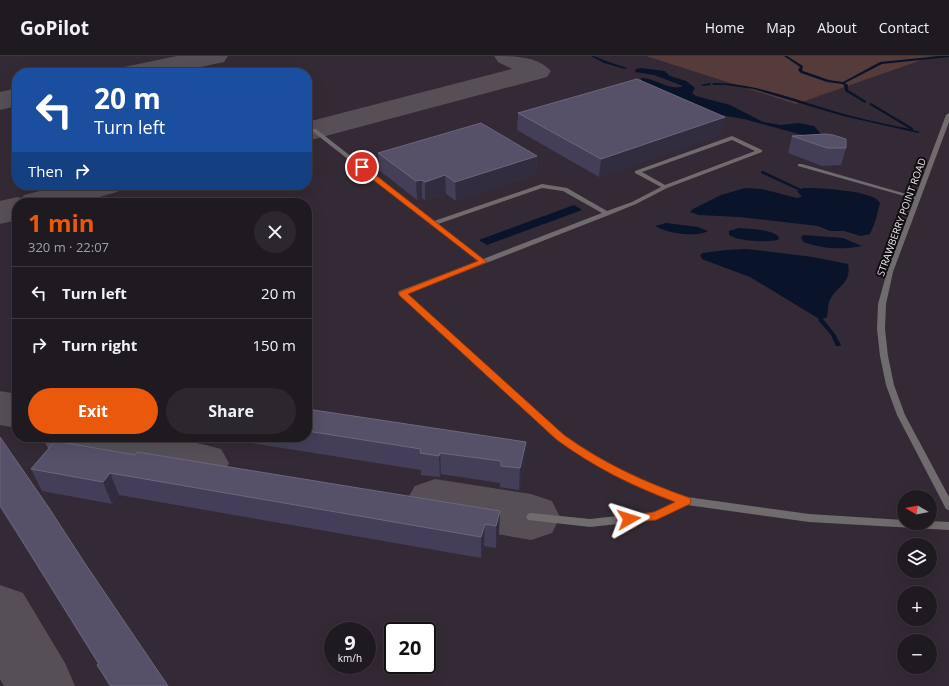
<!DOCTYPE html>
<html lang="en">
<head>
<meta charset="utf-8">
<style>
	body { margin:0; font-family:"Open Sans",sans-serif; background:#2c272c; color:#f1f3f6; height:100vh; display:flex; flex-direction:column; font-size:15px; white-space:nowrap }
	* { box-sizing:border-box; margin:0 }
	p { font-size:13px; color:#a1a1a4 }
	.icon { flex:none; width:22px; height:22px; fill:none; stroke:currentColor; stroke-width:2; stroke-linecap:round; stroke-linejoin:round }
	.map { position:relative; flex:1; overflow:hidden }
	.panel { position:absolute; left:12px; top:142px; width:300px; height:244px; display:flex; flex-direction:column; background:#1f1a1f; border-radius:16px; box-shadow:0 4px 16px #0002,0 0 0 1px #3c383d }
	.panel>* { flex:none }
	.guide { position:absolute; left:12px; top:12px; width:300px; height:122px; border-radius:16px; box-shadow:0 4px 16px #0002,0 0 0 1px #3c383d; background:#1a4fa0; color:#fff; overflow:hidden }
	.needle { width:26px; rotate:280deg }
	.fabs { position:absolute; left:897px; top:434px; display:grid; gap:8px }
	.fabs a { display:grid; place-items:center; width:40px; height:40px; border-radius:50%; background:#1f1a1f; box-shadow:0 4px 16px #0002,0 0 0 1px #3c383d; font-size:20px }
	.speed { position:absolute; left:324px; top:566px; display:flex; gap:8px; font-size:20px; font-weight:700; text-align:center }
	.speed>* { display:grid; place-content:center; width:52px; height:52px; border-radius:50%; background:#1f1a1f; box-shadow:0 4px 16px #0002,0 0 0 1px #3c383d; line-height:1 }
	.speed small { font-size:10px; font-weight:400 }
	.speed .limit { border:2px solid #111; border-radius:6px; background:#fff; color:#111 }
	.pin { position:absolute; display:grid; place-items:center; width:34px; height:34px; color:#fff; margin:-17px; border:2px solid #fff; border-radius:50%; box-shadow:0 1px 4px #0007 }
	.me { position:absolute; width:44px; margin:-22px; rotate:84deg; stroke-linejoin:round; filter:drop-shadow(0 0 3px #0008) }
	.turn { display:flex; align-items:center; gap:14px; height:84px; padding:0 16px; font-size:18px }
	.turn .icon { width:52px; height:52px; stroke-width:2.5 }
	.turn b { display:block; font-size:28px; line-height:34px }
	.then { display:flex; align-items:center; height:38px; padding:0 16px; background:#0003; gap:8px; font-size:15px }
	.round { display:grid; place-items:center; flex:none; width:42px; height:42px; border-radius:21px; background:#2c272c }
	.headline { display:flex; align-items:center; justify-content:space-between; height:68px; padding:0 16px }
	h1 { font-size:24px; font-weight:700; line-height:30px; color:#ea580c }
	.cta { display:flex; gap:8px; margin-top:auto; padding:8px 16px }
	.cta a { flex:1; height:46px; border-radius:24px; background:#ea580c; color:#fff; font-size:16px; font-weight:700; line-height:46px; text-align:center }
	.cta a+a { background:#2c272c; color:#f1f3f6 }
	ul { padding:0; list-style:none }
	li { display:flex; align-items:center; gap:12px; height:52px; padding:0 16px; border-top:1px solid #3c383d }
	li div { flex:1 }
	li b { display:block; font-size:15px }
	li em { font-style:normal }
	header { display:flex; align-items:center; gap:24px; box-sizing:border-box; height:56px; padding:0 20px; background:#1f1a1f; border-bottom:1px solid #3c383d }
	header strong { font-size:19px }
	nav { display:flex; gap:22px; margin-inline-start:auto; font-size:14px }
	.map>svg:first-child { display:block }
	.built { fill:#342a35; fill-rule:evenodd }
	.green { fill:#553c3b }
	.water { fill:#09132a }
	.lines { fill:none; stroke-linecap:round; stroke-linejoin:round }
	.stream { fill:#09132a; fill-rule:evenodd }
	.taxiway { fill:#565056; fill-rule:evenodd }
	.service { fill:#706b6d; fill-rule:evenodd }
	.minor { fill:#706b6d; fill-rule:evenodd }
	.wall { fill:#443e59 }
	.shaded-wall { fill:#322c3f }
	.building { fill:#565068; stroke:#6c677c }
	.route { fill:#ea580c; stroke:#983908 }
	.labels { text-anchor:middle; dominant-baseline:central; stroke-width:4; stroke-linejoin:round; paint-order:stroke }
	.street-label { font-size:10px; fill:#e7e3e7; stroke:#100d10 }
</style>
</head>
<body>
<header>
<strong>GoPilot</strong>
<nav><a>Home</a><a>Map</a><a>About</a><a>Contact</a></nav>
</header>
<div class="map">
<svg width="949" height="630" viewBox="0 0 949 630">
	<rect width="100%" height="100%" fill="#292329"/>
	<path class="built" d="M 0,0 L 949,0 L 949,630 L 0,630 ZM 17,17 L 307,17 L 307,129 L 17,129 ZM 17,147 L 307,147 L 307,381 L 17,381 ZM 904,441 L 930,441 L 930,467 L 904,467 ZM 904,489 L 930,489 L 930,515 L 904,515 ZM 904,537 L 930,537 L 930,563 L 904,563 ZM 333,575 L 367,575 L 367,609 L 333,609 ZM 393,575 L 427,575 L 427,609 L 393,609 ZM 904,585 L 930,585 L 930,611 L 904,611 Z"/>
	<path class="green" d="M 646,0 L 933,0 L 796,48 Z"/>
	<path class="water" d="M 640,12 L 665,15 L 670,20 L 686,25 L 695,32 L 692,37 L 696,40 L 730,49 L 763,66 L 781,69 L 798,67 L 809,69 L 814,70 L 821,78 L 811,80 L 799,78 L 744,63 L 715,58 L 643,28 L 641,22 C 654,21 671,36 683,30 L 654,19 L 635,16 L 636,13 Z
		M 745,132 L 762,133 L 797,142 L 802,141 L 797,135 L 803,132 C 818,132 874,134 880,147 L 875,166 L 870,178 L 861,180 L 844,175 L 830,175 L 818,170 L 739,161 L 699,159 L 690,156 L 693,153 L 721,139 Z
		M 574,149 L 582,154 L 487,189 L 479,184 Z
		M 666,167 L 698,171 L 708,175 C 697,182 666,177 655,170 Z
		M 739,172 C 748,173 773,173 779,181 L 778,184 C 763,186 742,186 729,179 L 729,175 Z
		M 804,179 L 843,182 L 862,190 C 841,194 823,193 803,186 L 801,181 Z
		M 747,193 L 813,201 L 848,208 C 852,229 835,230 829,246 C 828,250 828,256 827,261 L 821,264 L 750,221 L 707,205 L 702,203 L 700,199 L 703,197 L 726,194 Z"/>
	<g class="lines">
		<path class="stream" d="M 591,0 L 594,0 L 606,5 L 627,12 L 625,13 L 604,7 Z
			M 784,0 L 787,0 L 803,10 L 802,14 L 803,15 L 829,24 L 843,26 L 880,6 L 940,0 L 949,0 L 949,1 L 882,8 L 845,27 L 848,29 L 848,34 L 866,45 L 866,47 L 865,47 L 845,35 L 844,29 L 842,28 L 827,26 L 801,17 L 798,14 L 800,11 Z
			M 709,27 L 711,28 L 710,29 L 703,30 L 701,29 Z
			M 714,27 C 752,27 788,41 824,52 C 852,61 881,67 910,73 L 870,49 L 869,48 L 871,47 L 913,72 L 913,74 L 920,76 L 918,77 L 843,60 L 753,33 L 726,29 L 713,29 L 712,28 Z
			M 761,115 L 763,115 L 801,133 L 800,134 L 798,134 L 761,117 Z
			M 821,262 L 823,263 L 835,278 L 841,289 L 840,290 L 836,290 L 831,279 L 818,264 Z"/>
		<path class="taxiway" d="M 177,0 L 228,0 L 224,6 L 172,17 L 120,17 L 124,11 Z
			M 494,0 C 514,0 538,0 551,15 L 547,21 L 307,85 L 307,66 L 512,13 L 498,6 Z
			M 17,32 L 17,50 L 0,54 L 0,36 Z
			M 64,129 L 123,129 L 117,136 L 78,147 L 17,147 L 17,164 L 0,168 L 0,145 L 17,141 L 22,142 L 24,139 Z
			M 0,335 L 17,338 L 17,372 L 0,369 Z
			M 42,381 C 102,381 163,376 221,393 L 229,407 L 221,421 L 202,427 L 97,409 L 49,394 Z
			M 435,423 L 531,438 L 552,445 L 560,461 L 552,477 L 531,484 L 435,467 L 415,460 L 406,445 L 415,430 Z
			M 0,529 L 23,537 L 65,607 L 75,630 L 4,630 L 0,623 Z"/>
		<path class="service" d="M 312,73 L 316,73 L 434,165 L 542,128 L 567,132 L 607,155 L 632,146 L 661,131 L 635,117 L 635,115 L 732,80 L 762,94 L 762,96 L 667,132 L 636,148 L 609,159 L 407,238 L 563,380 L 587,397 L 617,414 L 653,430 L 687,441 L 809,458 L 904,464 L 904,467 L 930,467 L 930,465 L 949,466 L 949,474 L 809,466 L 687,449 L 656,464 L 590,471 L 528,464 L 526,461 L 528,458 L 531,457 L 590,463 L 654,456 L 677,445 C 631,429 596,412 557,384 L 399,239 L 398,237 L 399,235 L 478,205 L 312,75 ZM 732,84 L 755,95 L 665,129 L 642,116 ZM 542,132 L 563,135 L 602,157 L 483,203 L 438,168 Z
			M 798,108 L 802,108 L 920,142 L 919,143 L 915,143 L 798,110 Z"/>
		<path class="minor" d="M 949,57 L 949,66 L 893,216 L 886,248 L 885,273 L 888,300 L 894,329 L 905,359 L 949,441 L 949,454 L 946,453 L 897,359 L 886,329 L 880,300 L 877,273 L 878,248 L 887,216 L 946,59 Z"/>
	</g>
	<path class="wall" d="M 518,57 L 721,78 L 599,121 L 517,74 Z
		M 792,80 L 846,92 L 841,109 L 822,110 L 788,97 Z
		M 378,97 L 537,100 L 536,118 L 456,145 L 446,138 L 425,144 L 422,142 L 417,144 L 379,114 Z
		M 307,353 L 526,386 L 525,407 L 519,434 L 500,431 L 500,427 L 441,418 L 440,421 L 421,419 L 421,414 L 213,381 L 307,381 Z
		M 0,381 L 84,506 L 168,630 L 109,630 L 97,609 L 98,608 L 18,480 L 0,452 Z
		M 135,399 L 500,455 L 499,477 L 496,492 L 484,490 L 481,502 L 119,439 L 112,448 L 42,435 L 31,413 Z"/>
	<path class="shaded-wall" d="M 725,61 L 721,78 L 599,121 L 601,103 Z
		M 537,100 L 536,118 L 456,145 L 455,126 Z
		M 445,119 L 446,138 L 425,144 L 425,126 Z
		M 422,124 L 422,142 L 417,144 L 416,125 Z
		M 526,386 L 525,407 L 519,434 L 520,412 Z
		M 440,397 L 441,418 L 440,421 L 439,400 Z
		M 110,417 L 119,439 L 112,448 L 103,426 Z
		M 500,455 L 499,477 L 496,492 L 496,470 Z
		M 485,468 L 484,490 L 481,502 L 481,481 Z"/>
	<path class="building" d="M 637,23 L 725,61 L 601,103 L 518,57 Z
		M 481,67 L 537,100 L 455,126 L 445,119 L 425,126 L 422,124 L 416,125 L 378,97 Z
		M 825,78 L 833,79 L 846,83 L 846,92 L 827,92 L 792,80 Z
		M 307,353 L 526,386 L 520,412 L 501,410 L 501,405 L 440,397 L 439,400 L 420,397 L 421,393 L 307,375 Z
		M 0,381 L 49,452 L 84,506 L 168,630 L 111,630 L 97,609 L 99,608 L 0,449 Z
		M 55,385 L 135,399 L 137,396 L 500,455 L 496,470 L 485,468 L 481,481 L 110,417 L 103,426 L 31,413 Z"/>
	<path class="route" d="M 359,110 L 364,110 L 487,206 L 408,238 L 564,379 C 603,407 644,426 690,442 L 691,445 L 690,448 L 656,464 L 629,467 L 625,466 L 624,463 L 625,460 L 654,456 L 675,446 C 632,430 594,411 557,384 L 399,239 L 399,236 L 478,205 L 359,113 Z"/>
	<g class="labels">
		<g class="street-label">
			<text transform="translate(901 161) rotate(-70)">STRAWBERRY POINT ROAD</text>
		</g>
	</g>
</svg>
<div class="fabs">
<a><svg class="needle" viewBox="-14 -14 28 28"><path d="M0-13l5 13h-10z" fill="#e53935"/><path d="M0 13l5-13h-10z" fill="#a1a1a4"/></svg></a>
<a><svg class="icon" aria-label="layers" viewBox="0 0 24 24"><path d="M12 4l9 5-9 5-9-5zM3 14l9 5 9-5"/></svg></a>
<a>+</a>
<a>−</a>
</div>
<div class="speed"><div>9<small>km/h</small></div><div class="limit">20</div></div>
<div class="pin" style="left:362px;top:111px;background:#d93025"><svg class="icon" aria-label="arrive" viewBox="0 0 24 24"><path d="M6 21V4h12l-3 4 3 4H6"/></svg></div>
<svg class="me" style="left:629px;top:463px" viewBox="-20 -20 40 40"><path d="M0-17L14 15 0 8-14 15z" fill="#ea580c" stroke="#fff" stroke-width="4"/></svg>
<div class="guide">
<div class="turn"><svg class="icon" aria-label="left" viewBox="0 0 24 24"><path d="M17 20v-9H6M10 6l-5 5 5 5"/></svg><div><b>20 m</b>Turn left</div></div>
<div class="then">Then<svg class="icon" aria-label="right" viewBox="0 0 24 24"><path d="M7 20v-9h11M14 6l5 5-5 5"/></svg></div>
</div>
<section class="panel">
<div class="headline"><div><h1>1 min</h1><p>320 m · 22:07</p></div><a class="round"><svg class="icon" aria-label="close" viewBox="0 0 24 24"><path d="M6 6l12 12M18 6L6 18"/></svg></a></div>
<ul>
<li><svg class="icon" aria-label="left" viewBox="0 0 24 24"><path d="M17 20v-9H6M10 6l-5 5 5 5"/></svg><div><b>Turn left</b></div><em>20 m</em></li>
<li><svg class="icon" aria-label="right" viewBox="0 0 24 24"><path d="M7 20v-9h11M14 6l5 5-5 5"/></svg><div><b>Turn right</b></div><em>150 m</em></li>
</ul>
<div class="cta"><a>Exit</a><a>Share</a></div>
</section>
</div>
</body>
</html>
